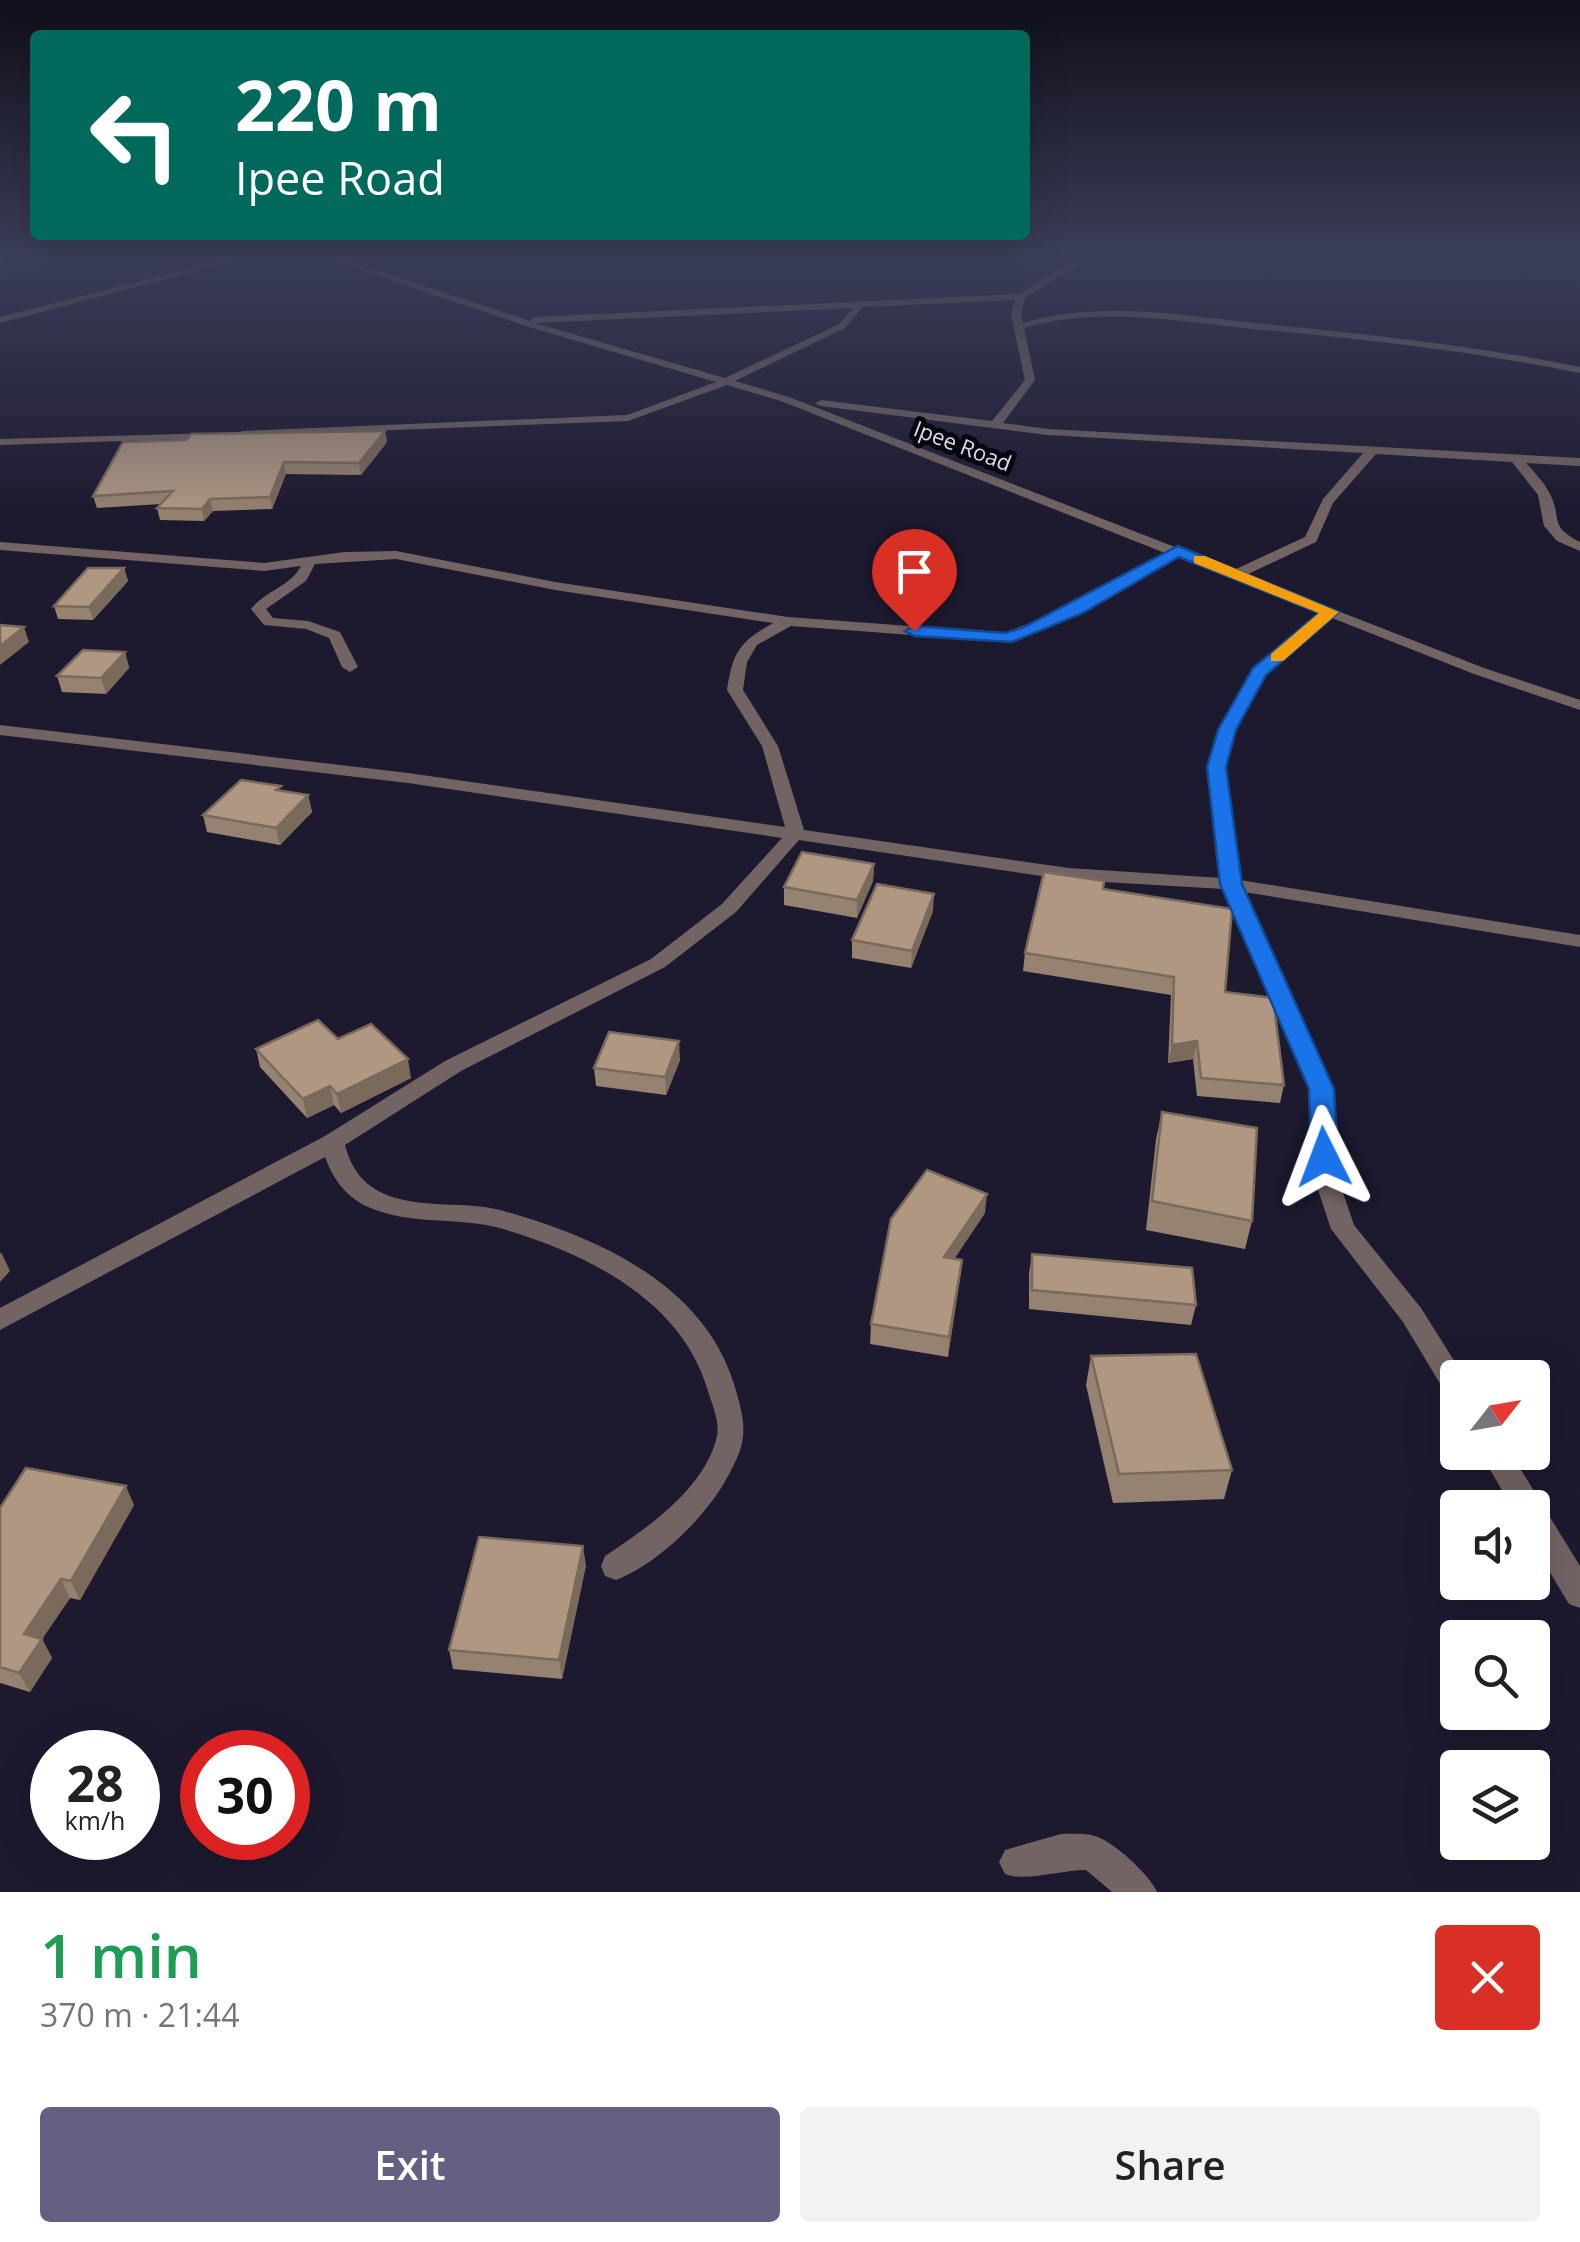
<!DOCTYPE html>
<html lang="en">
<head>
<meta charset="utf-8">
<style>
	body { margin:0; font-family:"Open Sans",sans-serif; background:#f2f2f2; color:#222; height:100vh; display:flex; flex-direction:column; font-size:38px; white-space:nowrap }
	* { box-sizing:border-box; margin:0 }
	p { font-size:32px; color:#767676 }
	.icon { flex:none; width:55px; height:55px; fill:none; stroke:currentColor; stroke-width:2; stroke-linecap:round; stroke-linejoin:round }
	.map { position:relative; height:1892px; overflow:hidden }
	.sheet { display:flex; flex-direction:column; background:#fff; flex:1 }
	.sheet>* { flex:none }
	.banner { position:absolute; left:30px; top:30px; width:1000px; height:210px; border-radius:10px; box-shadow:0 10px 40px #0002; background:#00695c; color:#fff; overflow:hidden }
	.needle { width:65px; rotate:59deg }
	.controls { position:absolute; left:1440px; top:1360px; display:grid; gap:20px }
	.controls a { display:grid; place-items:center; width:110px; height:110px; border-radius:10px; background:#fff; box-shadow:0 10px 40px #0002; font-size:50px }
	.speed { position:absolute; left:30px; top:1730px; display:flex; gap:20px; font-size:50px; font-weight:700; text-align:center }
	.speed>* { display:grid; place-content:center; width:130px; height:130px; border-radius:50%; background:#fff; box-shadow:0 10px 40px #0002; line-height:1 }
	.speed small { font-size:25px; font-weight:400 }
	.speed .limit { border:15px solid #d22; background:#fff; color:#111 }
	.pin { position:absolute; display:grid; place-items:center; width:85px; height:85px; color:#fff; margin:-102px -42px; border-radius:50% 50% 50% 0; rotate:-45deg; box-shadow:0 0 10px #0007 }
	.pin .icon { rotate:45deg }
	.me { position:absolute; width:110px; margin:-55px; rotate:357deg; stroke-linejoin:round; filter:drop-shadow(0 0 8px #0008) }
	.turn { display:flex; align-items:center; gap:35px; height:210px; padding:0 40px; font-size:45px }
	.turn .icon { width:130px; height:130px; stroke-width:2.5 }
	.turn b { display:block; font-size:70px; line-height:85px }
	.round { display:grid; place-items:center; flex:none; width:105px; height:105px; border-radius:10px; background:#f2f2f2 }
	.summary { display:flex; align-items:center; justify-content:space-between; height:170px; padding:0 40px }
	h1 { font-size:60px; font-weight:600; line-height:75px; color:#1e9e55 }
	.primary-button { display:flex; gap:20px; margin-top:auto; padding:20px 40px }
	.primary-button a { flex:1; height:115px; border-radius:10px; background:#656082; color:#fff; font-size:40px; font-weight:600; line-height:115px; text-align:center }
	.primary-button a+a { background:#f2f2f2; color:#222 }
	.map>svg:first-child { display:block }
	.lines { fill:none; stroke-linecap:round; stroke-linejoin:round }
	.minor { fill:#726463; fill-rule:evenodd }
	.wall { fill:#968270 }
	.shaded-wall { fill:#7a6a5b }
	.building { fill:#af9782; stroke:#7a6a5b; stroke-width:2.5 }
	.route { fill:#1a73e8; stroke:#114b97; stroke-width:2.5 }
	.slow { fill:#f59e0b }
	.labels { text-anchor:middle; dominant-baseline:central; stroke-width:10; stroke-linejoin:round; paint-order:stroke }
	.far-street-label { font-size:22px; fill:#dddceb; stroke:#07060f }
</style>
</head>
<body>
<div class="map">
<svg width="1580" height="1892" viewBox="0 0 1580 1892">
	<rect width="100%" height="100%" fill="#1d192f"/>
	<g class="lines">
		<path class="minor" d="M 0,255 L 10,255 L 0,260 Z
			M 240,255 L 256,255 L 0,323 L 0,317 Z
			M 316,255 L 330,255 L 530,321 L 534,317 L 1019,294 L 1083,255 L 1094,255 L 1025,298 L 1021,314 L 1023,323 C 1100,300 1177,315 1256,323 C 1365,334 1473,345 1580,367 L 1580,373 C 1472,351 1362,339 1253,329 C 1175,321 1100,306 1024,328 L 1035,380 L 1003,423 L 1048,429 L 1580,458 L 1580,466 L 1526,463 C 1535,473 1545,483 1551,496 C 1562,521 1549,526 1580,542 L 1580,551 L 1557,541 L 1544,526 L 1538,495 L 1512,462 L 1376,454 L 1333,503 L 1316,542 L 1246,575 L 1484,668 L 1580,700 L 1580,710 L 1474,674 L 1332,618 L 1265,675 L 1235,730 L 1226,767 L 1240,880 L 1580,935 L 1580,947 L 1244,892 L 1333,1089 L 1339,1181 L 1354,1225 L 1421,1308 L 1465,1378 L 1458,1378 L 1458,1400 L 1448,1397 L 1403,1322 L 1331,1229 L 1315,1181 L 1311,1089 L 1224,889 L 1069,880 L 799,840 L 736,912 L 665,967 L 461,1071 L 345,1145 C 351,1169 364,1186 387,1195 C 423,1209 464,1201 500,1210 C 595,1236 703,1283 734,1384 C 748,1430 748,1442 723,1485 C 700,1522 657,1564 616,1580 L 605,1576 L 601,1566 L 605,1556 C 647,1528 705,1489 717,1436 C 720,1421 712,1405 708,1391 C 682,1300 587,1254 503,1229 C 458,1216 411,1226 368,1207 C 346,1197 333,1179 325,1157 L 0,1330 L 0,1308 L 325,1136 L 445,1061 L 651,959 L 722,904 L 782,838 L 408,783 L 0,735 L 0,725 L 408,773 L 785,827 L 762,746 L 727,690 C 733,651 740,642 773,623 L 555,590 L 396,559 L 315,564 L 306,581 L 266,609 L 273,618 L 308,621 L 340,632 L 358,667 L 350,672 L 342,667 L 329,638 L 306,629 L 264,625 L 251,609 C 265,591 291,586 301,566 L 264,571 L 0,550 L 0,542 L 264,563 L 345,552 L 396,551 L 555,582 L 788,617 L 1004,633 L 1072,607 L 1165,553 L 781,401 L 727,385 L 628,421 L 238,436 L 236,434 L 242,431 L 627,415 L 716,382 L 529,327 ZM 1015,300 L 1011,314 L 1025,380 L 992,421 L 821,400 L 815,403 L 821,406 L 1048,435 L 1363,453 L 1323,499 L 1305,537 L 1234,570 L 789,397 L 735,381 L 845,328 L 863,307 ZM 853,308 L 839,324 L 725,378 L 535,323 ZM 1177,557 L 1320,614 L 1254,669 L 1219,730 L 1208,767 L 1221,878 L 1069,868 L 804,830 L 778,746 L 743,690 L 747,662 L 757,645 L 791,626 L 1006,642 L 1082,613 Z
			M 217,433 L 219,435 L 213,438 L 0,445 L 0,439 Z
			M 1480,1452 L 1510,1452 L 1580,1566 L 1580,1608 L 1569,1604 L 1532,1543 L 1532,1508 L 1512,1508 Z
			M 1061,1834 C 1072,1834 1085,1833 1095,1836 C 1113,1841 1150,1875 1157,1892 L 1112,1892 L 1086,1870 C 1061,1870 1024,1882 1005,1874 L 999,1862 L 1005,1850 Z"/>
	</g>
	<path class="wall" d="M 385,431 L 387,442 L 361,475 L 286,474 L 272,509 L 213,511 L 204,521 L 160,520 L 157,508 L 161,504 L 97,508 L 93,496 Z
		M 124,568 L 128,581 L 93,620 L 58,619 L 54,606 Z
		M 125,652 L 129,668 L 106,694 L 62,692 L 57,676 Z
		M 282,791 L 308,795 L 312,812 L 280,845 L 207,832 L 203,815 Z
		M 874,864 L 873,881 L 857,918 L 784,905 L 784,887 Z
		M 1103,889 L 1225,992 L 1284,1085 L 1280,1103 L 1197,1096 L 1193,1059 L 1168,1063 L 1171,995 L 1023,971 L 1025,953 Z
		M 933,911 L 911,968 L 852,958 L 852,940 Z
		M 338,1039 L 411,1078 L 341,1113 L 334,1105 L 307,1118 L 260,1067 L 256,1049 Z
		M 680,1060 L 666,1095 L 596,1086 L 594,1068 Z
		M 1162,1112 L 1252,1221 L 1245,1249 L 1146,1230 L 1156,1139 Z
		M 985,1213 L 954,1259 L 962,1260 L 948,1357 L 870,1344 L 871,1324 Z
		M 1032,1254 L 1196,1305 L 1191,1325 L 1029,1309 L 1029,1273 Z
		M 1091,1356 L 1232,1470 L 1224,1499 L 1113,1503 L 1086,1385 Z
		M 134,1505 L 80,1600 L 70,1598 L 42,1639 L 52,1658 L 30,1692 L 0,1683 L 0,1508 Z
		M 586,1565 L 562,1679 L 453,1669 L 449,1650 Z"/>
	<path class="shaded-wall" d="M 385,431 L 387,442 L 361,475 L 359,463 Z
		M 284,462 L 286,474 L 272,509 L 270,497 Z
		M 210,499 L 213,511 L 204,521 L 202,509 Z
		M 124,568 L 128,581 L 93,620 L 89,607 Z
		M 24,627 L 29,642 L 0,665 L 0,646 Z
		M 125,652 L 129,668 L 106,694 L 101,678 Z
		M 308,795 L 312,812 L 280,845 L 276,828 Z
		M 874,864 L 873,881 L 857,918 L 857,900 Z
		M 934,894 L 933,911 L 911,968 L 912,951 Z
		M 679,1041 L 680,1060 L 666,1095 L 665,1077 Z
		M 1197,1041 L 1193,1059 L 1168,1063 L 1172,1045 Z
		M 408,1059 L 411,1078 L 341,1113 L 337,1094 Z
		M 330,1086 L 334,1105 L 307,1118 L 303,1099 Z
		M 987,1194 L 985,1213 L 942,1277 L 944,1257 Z
		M 1,1252 L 10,1271 L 0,1282 L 0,1254 Z
		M 962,1260 L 960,1279 L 948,1357 L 949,1337 Z
		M 126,1486 L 134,1505 L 80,1600 L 71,1581 Z
		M 583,1546 L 586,1565 L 562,1679 L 559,1660 Z
		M 61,1579 L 70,1598 L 42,1639 L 52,1658 L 30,1692 L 19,1673 L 24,1634 Z"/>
	<path class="building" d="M 385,431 L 359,463 L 284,462 L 270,497 L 210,499 L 202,509 L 157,508 L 173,491 L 93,496 L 123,442 L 186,440 L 191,434 Z
		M 88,568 L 124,568 L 89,607 L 54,606 Z
		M 0,625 L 24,627 L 0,646 Z
		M 83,650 L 125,652 L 101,678 L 57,676 Z
		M 241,780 L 281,786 L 276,790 L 308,795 L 276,828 L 203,815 Z
		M 802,852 L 874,864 L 857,900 L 784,887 Z
		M 1044,872 L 1104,881 L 1103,889 L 1232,909 L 1225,992 L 1273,998 L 1284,1085 L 1201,1078 L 1197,1041 L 1172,1045 L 1174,977 L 1025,953 Z
		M 877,884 L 934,894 L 912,951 L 852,940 Z
		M 318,1020 L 338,1039 L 371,1024 L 408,1059 L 337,1094 L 330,1086 L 303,1099 L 256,1049 Z
		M 609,1032 L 679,1041 L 665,1077 L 594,1068 Z
		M 1162,1112 L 1257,1128 L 1252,1221 L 1152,1201 Z
		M 927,1170 L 987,1194 L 944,1257 L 962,1260 L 949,1337 L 871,1324 L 891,1219 Z
		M 1032,1254 L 1192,1268 L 1196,1305 L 1032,1290 Z
		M 1196,1354 L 1232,1470 L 1119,1474 L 1091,1356 Z
		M 26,1468 L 126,1486 L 71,1581 L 61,1579 L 24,1634 L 42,1639 L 19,1673 L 0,1667 L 0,1508 Z
		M 479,1537 L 583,1546 L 559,1660 L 449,1650 Z"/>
	<linearGradient id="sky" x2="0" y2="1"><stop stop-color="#100e1a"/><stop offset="0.49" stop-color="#3a3e58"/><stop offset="1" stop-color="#3a3e58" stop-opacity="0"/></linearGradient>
	<rect width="1580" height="520" fill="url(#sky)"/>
	<path class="route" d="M 1178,546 L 1339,612 L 1266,675 L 1236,730 L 1226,767 L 1242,884 L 1334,1089 L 1338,1157 L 1324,1166 L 1311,1157 L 1309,1089 L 1220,884 L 1207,767 L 1218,730 L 1253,668 L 1319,613 L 1179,557 L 1083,613 L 1012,642 L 914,636 L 905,631 L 914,626 L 1005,633 L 1022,628 Z"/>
	<path class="slow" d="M 1194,556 L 1205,556 L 1339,612 L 1283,661 L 1271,661 L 1271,654 L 1319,613 L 1194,563 Z"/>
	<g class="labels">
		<g class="far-street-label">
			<text transform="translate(963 445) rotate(21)">Ipee Road</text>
		</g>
	</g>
</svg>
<div class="controls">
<a><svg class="needle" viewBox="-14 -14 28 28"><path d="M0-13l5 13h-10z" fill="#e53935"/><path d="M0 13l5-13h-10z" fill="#767676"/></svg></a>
<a><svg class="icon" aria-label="sound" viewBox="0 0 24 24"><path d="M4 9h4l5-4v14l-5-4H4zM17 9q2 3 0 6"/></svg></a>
<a><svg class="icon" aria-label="search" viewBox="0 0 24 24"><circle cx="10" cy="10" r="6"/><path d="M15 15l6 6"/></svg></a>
<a><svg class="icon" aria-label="layers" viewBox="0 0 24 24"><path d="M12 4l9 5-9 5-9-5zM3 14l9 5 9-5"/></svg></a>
</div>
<div class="speed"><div>28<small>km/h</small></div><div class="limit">30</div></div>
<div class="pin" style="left:914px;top:631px;background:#d93025"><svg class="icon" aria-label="arrive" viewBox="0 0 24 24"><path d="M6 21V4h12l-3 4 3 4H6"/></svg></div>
<svg class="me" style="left:1324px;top:1157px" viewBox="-20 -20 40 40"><path d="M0-17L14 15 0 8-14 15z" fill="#1a73e8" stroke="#fff" stroke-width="4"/></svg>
<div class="banner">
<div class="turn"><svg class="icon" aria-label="left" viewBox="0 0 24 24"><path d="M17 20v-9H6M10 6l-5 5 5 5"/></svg><div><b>220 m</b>Ipee Road</div></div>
</div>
</div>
<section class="sheet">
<div class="summary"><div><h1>1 min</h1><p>370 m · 21:44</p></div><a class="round" style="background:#d93025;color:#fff"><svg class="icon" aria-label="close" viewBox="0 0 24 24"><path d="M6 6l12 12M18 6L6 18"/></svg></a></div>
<div class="primary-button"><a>Exit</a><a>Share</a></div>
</section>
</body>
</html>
